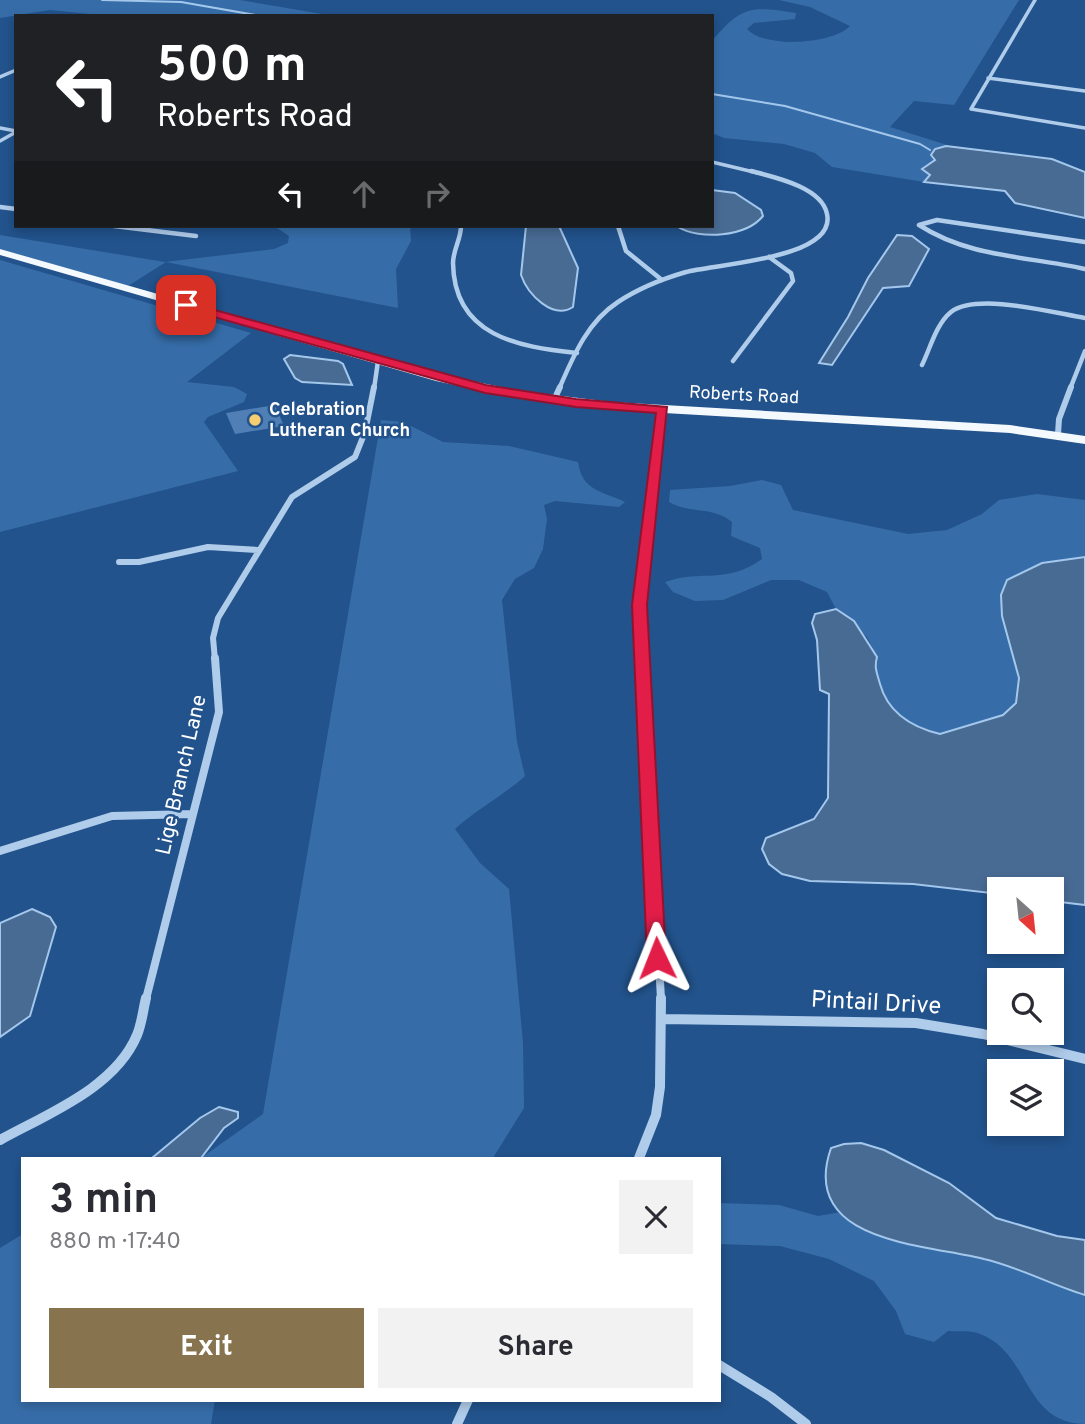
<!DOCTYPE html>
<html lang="en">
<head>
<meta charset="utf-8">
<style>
	body { margin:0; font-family:Overpass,sans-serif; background:#f2f2f3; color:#2b2b33; height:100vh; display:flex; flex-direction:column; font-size:26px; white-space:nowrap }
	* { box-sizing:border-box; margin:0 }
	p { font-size:23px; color:#7c7c81 }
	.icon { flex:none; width:38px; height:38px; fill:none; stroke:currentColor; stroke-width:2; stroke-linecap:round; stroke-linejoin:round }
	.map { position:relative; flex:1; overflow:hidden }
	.side { position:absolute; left:21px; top:1157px; width:700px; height:245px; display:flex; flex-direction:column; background:#fff; border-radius:0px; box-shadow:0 4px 10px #0003 }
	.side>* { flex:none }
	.banner { position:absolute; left:14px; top:14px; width:700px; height:214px; border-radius:0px; box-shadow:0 4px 10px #0003; background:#202124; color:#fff; overflow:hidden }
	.needle { width:46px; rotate:153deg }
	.fabs { position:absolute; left:987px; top:877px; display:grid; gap:14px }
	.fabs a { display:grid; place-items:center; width:77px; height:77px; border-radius:0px; background:#fff; box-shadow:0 4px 10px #0003; font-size:35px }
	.pin { position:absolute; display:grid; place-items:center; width:60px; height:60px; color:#fff; margin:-30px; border-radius:14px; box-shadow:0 4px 10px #0006 }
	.me { position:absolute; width:77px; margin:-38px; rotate:358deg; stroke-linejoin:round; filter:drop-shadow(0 0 5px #0008) }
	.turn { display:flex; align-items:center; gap:24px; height:147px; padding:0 28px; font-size:32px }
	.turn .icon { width:91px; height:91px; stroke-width:2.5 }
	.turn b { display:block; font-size:49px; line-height:60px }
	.lanes { display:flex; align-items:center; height:66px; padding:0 28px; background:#0003; justify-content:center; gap:35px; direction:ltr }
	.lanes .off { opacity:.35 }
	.round { display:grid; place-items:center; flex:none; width:74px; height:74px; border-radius:0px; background:#f2f2f3 }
	.overview { display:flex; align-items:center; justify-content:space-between; height:119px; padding:0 28px }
	h1 { font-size:42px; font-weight:700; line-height:52px }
	.primary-button { display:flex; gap:14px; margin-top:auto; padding:14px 28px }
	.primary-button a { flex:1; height:80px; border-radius:0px; background:#87744f; color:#fff; font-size:28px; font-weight:700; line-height:80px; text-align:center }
	.primary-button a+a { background:#f2f2f3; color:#2b2b33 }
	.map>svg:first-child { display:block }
	.green { fill:#366da9 }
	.water { fill:#486b94; stroke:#a4c7ec; stroke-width:2 }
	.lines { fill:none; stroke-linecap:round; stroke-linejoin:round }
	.stream { stroke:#a4c7ec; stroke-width:2 }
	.building { fill:#4f7fb5 }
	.minor-far4 { stroke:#b0cceb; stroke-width:3.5 }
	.minor-far3 { stroke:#b0cceb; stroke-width:4.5 }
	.minor-far2 { stroke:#b0cceb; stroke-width:6 }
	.minor-far1 { stroke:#b0cceb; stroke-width:8 }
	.minor { stroke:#b0cceb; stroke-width:10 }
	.primary { fill:#f4f9fe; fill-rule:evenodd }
	.route { fill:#e11d48; stroke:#92132f; stroke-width:2 }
	.poi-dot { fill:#f7cd72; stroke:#22538c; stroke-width:2.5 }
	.labels { text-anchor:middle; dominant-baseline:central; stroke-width:5; stroke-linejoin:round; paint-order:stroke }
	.far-street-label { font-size:18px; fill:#fff; stroke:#22538c }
	.far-poi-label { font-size:18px; font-weight:bold; fill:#fff; stroke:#22538c; text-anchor:start }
	.street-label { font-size:21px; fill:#fff; stroke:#22538c }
	.near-street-label { font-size:24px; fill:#fff; stroke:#22538c }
</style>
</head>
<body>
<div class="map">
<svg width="1085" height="1424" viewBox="0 0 1085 1424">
	<rect width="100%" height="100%" fill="#22538c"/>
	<path class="green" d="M 0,0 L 240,0 L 334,16 L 110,16 L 50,10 L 0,18 Z
		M 779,0 L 1019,0 L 954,105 L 914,101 L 890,127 L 947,145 L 935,149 L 935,160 L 922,169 L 931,175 L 924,182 L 832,167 L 815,153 L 784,144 L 724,138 L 712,133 L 712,41 C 742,6 750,6 796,13 L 795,19 L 754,23 L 747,29 C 765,49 833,44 850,26 L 810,7 Z
		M 274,226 L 410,226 L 411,241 L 396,269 L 398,308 L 166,262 L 128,286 L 0,249 L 0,235 L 165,262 L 274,249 L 288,243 L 289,236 Z
		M 0,260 L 251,333 L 187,382 L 234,387 L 247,394 L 244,402 L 208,417 L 204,422 L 238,471 L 0,532 Z
		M 381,420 L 403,422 L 443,442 L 509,446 L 578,462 C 582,491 602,491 625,502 L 619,507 L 555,501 L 544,505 L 547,519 L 543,549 L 534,568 L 515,579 L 502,600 L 517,742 L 525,776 C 503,796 477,809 455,829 L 480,863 L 509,889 L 523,1043 L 524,1108 L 493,1158 L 201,1158 L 263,1114 Z
		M 762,480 L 781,485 L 793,510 L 908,534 L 947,530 L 982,514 L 999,500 L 1037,494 L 1085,500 L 1085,557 L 1041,563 L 1002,616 L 1019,678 L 1016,703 L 1003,715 L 940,734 L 926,730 L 895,715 L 882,692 L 874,667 L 877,657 L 867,637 L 836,609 L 827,592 L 799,580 L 771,580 L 723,600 L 695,601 L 673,592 L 665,582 C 703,569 725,585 762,559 L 760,548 L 731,536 L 732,522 C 713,506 689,514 669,502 L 670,490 L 730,486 Z
		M 719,1203 L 779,1205 L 818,1216 L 841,1212 C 881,1251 938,1244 988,1260 C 1021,1270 1052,1285 1085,1295 L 1085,1424 C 1023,1424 1030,1352 980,1334 C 971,1330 958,1332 948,1331 L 934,1342 L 905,1334 L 896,1311 L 874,1281 L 829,1259 L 780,1246 L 719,1244 Z
		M 23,1234 L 23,1400 L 215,1400 L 211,1424 L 0,1424 L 0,1248 Z"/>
	<path class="water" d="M 946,146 L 1052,159 L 1085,172 L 1085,218 L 1015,203 L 1005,191 L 924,182 L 930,175 L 922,169 L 935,160 L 931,155 L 935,149 Z
		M 712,190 L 735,193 L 761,210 L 763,216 C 746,237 700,240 678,227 L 712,226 Z
		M 526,226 L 559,226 L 578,268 L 573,307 C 553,320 528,295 521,275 Z
		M 897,235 L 912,236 L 929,249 L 909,286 L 883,288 L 832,365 L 819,363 L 848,317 L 868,278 Z
		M 290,355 L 338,361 L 343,364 L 352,385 L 302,382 L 295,378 L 284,359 Z
		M 1085,557 L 1085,905 L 1052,901 L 1052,889 L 999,889 L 999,894 L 913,884 L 810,881 L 782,874 L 769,864 L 762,849 L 766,838 L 814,819 L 828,798 L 829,694 L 820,690 L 817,640 L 812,623 L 815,614 L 836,609 L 854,621 L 877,657 C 874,668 877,673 880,684 C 888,713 911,727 940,734 L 1003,715 L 1016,703 L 1019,678 L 1002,616 L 1001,595 L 1007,580 L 1042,563 Z
		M 32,909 L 50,917 L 56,927 L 30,1016 L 0,1037 L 0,923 Z
		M 219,1107 L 238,1112 L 238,1118 L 224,1128 L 201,1158 L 152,1158 L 200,1118 Z
		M 861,1143 L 884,1150 L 949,1183 L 996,1218 L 1057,1236 L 1085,1240 L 1085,1295 C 1051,1285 1019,1267 984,1259 C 925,1244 798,1243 831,1148 L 844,1144 Z"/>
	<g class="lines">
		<path class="stream" d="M 102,0 L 181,2 L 261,16
			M 712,94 L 785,106 L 920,144 L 930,150"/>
	</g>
	<path class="building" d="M 275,405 L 284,426 L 235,434 L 226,413 Z"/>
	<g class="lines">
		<path class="minor-far4" d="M 1035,0 L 971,109 L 1085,128
			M 0,77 L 16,70
			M 988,78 L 1085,91
			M 0,128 L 16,131
			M 0,141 L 16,132
			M 712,162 L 758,173"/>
		<path class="minor-far3" d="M 0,207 L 16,209
			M 919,225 C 970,258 1028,256 1085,269
			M 919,225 L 937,220 L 1085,242
			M 114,226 L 196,236
			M 461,226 C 461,239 453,250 453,263 C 454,336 518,347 577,353
			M 618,226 L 626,251 L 662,280
			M 733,361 L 793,281 L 791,273 L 769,257
			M 922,365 C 930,349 936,324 951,312 C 977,292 1054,313 1085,318
			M 374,389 L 378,361
			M 559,389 C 573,357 587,322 618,302 C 639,288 662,279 686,272 C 715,264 837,259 827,214 C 822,187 774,177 751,171
			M 1070,389 L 1085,351"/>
		<path class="minor-far2" d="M 554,400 L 560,387
			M 1058,434 L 1059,419 L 1071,387
			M 119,562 L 139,562 L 208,547 L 258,550
			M 215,660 L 213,638 L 218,618 L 292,497 L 355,457 L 365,432 L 374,387
			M 642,660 L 639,608 L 663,409"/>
		<path class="minor-far1" d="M 642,658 L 661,999
			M 0,851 L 112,816 L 193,814
			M 146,999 L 219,712 L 215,658"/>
		<path class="minor" d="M 662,1019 L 916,1023 L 983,1034 L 1085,1059
			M 0,1140 C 47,1114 115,1088 137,1035 C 142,1023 143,1010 146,998
			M 639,1158 L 656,1115 L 660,1087 L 661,998
			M 719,1365 L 771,1397 L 806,1424
			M 457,1424 L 468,1400"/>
		<path class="primary" d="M 0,249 L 442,375 L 521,391 L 612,402 L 1010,425 L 1085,436 L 1085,444 L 1010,433 L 612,410 L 521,399 L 436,381 L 0,255 Z"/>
	</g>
	<path class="route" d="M 186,302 L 486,385 L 576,399 L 667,407 L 647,605 L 666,958 L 663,963 L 650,963 L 647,958 L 632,605 L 656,413 L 576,407 L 485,393 L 182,308 L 180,305 Z"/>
	<circle class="poi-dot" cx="255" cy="420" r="7"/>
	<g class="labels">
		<g class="far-street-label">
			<text transform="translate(744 396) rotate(3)">Roberts Road</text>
		</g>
		<g class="far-poi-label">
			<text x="269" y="410">Celebration<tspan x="269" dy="21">Lutheran Church</tspan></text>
		</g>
		<g class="street-label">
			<text transform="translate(182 775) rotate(-77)">Lige Branch Lane</text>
		</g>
		<g class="near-street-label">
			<text transform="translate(876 1004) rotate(3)">Pintail Drive</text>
		</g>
	</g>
</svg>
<div class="fabs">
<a><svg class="needle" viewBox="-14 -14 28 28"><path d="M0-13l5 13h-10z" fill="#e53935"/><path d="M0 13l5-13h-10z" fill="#7c7c81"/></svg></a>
<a><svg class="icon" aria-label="search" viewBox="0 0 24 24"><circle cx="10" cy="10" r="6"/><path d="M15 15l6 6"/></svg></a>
<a><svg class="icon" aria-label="layers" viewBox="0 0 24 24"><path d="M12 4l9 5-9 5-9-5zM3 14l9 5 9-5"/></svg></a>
</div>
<div class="pin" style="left:186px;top:305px;background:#d93025"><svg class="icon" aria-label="arrive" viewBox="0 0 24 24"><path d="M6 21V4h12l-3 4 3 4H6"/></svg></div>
<svg class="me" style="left:657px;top:958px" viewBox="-20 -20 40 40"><path d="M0-17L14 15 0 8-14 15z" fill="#e11d48" stroke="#fff" stroke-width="4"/></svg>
<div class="banner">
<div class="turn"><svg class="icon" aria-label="left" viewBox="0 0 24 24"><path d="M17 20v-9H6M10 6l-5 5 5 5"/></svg><div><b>500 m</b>Roberts Road</div></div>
<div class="lanes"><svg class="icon" aria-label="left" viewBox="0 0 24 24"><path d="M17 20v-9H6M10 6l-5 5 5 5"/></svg><svg class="icon off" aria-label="ahead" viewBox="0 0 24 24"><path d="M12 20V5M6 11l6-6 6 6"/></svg><svg class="icon off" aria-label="right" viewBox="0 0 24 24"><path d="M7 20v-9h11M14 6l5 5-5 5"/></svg></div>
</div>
<section class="side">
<div class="overview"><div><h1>3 min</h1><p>880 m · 17:40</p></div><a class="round"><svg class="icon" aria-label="close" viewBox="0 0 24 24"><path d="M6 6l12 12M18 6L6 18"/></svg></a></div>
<div class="primary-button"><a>Exit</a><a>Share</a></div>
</section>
</div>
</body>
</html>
